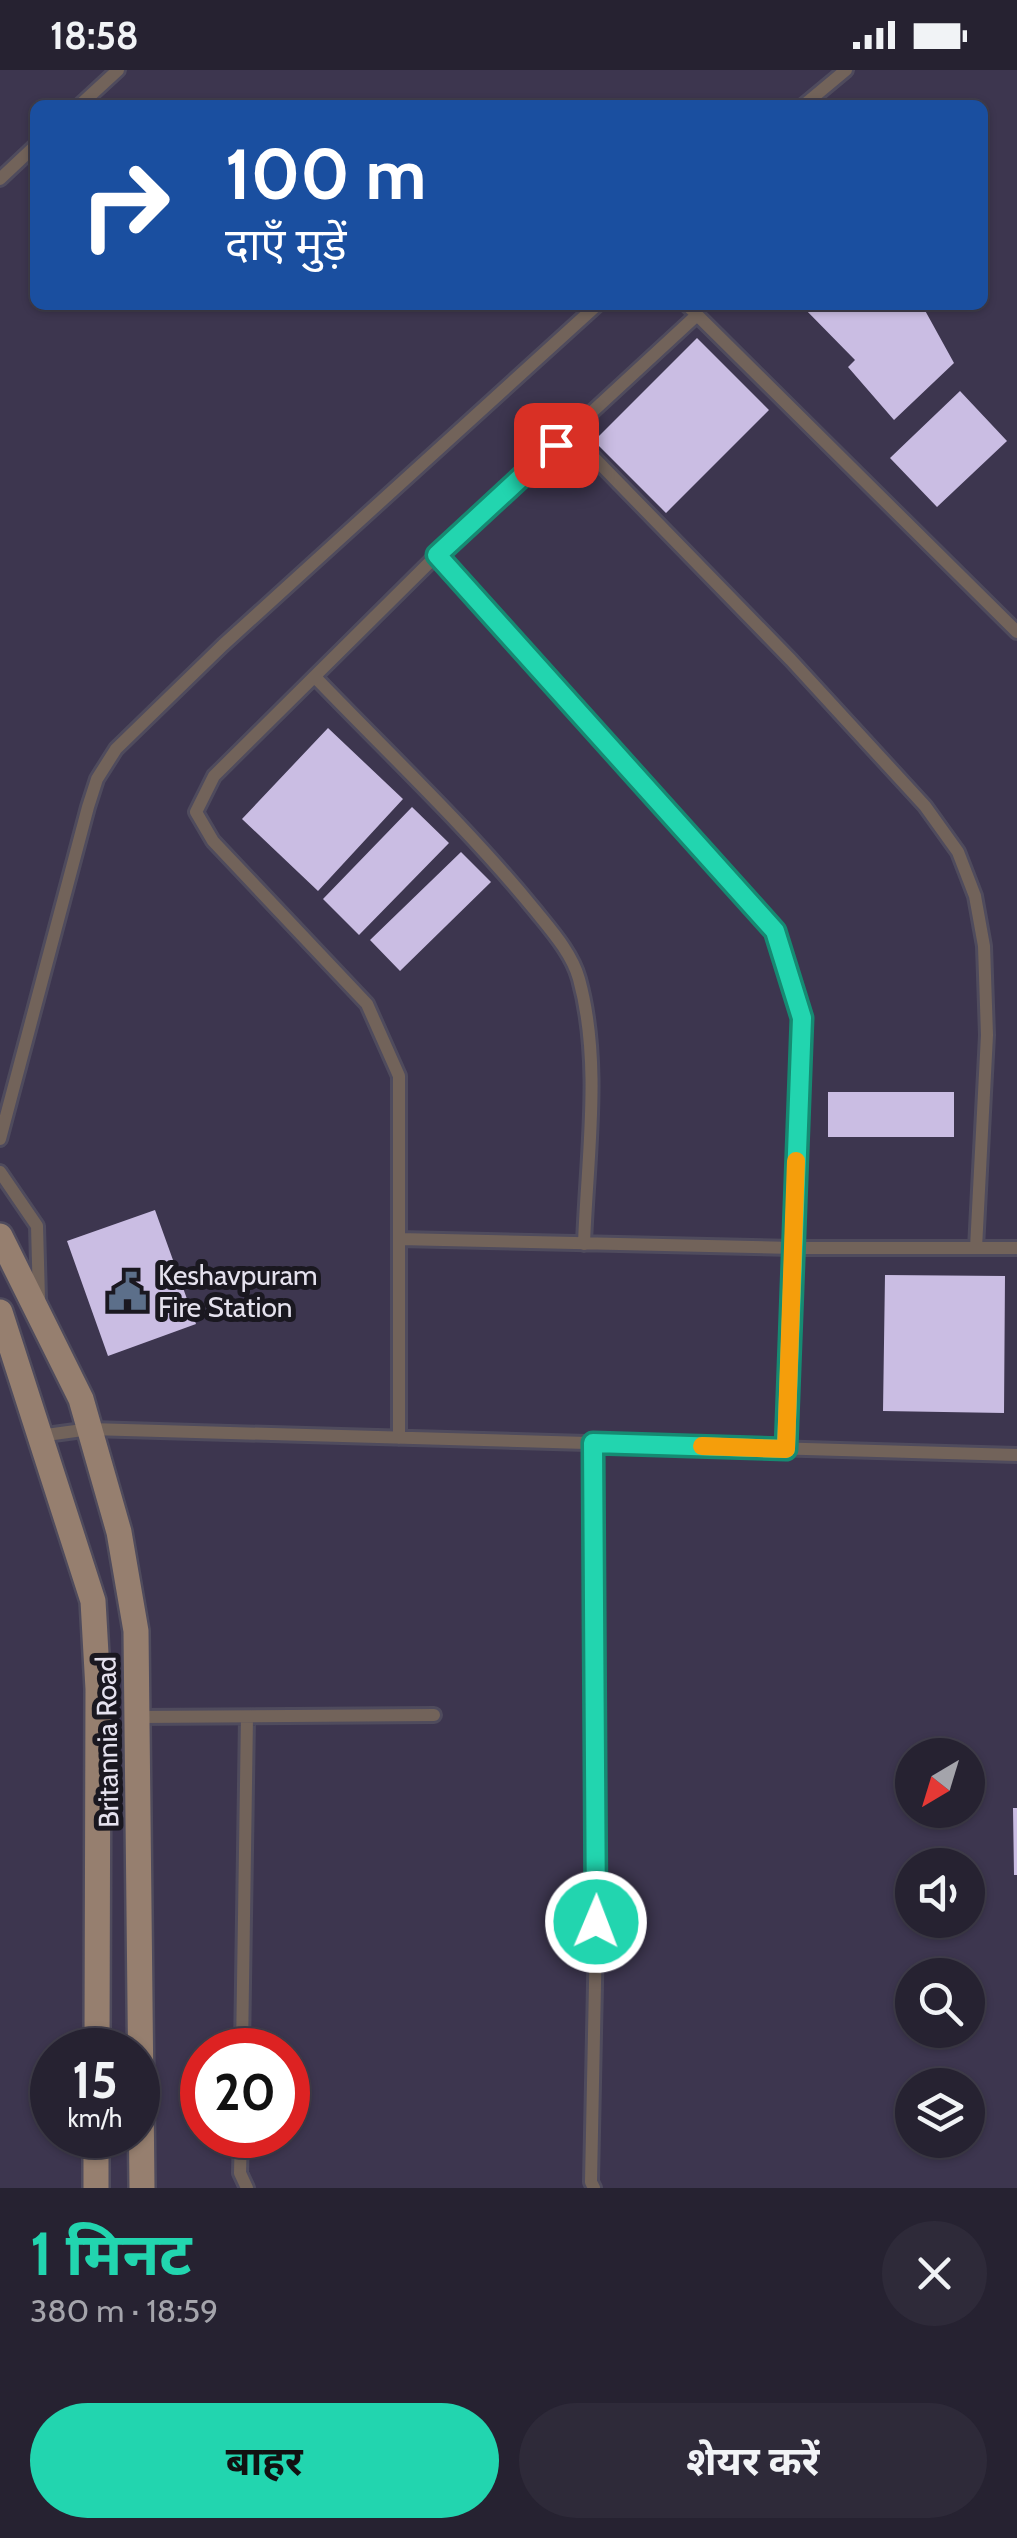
<!DOCTYPE html>
<html lang="hi">
<head>
<meta charset="utf-8">
<style>
	body { margin:0; font-family:Cabin,"Noto Sans Devanagari",sans-serif; background:#2e2a39; color:#f1f3f6; height:100vh; display:flex; flex-direction:column; font-size:38px; white-space:nowrap }
	* { box-sizing:border-box; margin:0 }
	p { font-size:32px; color:#a4a4ab }
	.icon { flex:none; width:55px; height:55px; fill:none; stroke:currentColor; stroke-width:2; stroke-linecap:round; stroke-linejoin:round }
	.map { position:relative; height:2118px; overflow:hidden }
	.drawer { display:flex; flex-direction:column; background:#262231; flex:1 }
	.drawer>* { flex:none }
	.guide { position:absolute; left:30px; top:30px; width:958px; height:210px; border-radius:15px; box-shadow:0 2px 8px #0004,0 0 0 2px #423f4d; background:#1a4fa0; color:#fff; overflow:hidden }
	.needle { width:65px; rotate:218deg }
	.tools { position:absolute; left:895px; top:1668px; display:grid; gap:20px }
	.tools a { display:grid; place-items:center; width:90px; height:90px; border-radius:50%; background:#262231; box-shadow:0 2px 8px #0004,0 0 0 2px #423f4d; font-size:50px }
	.speed { position:absolute; left:30px; top:1958px; display:flex; gap:20px; font-size:50px; font-weight:700; text-align:center }
	.speed>* { display:grid; place-content:center; width:130px; height:130px; border-radius:50%; background:#262231; box-shadow:0 2px 8px #0004,0 0 0 2px #423f4d; line-height:1 }
	.speed small { font-size:25px; font-weight:400 }
	.speed .limit { border:15px solid #d22; background:#fff; color:#111 }
	.pin { position:absolute; display:grid; place-items:center; width:85px; height:85px; color:#fff; margin:-42px; border-radius:20px; box-shadow:0 5px 15px #0006 }
	.me { position:absolute; width:110px; margin:-55px; rotate:1deg; stroke-linejoin:round; filter:drop-shadow(0 0 8px #0008) }
	.turn { display:flex; align-items:center; gap:35px; height:210px; padding:0 30px; font-size:45px }
	.turn .icon { width:130px; height:130px; stroke-width:2.5 }
	.turn b { display:block; font-size:70px; line-height:85px }
	.round { display:grid; place-items:center; flex:none; width:105px; height:105px; border-radius:52px; background:#2e2a39 }
	.summary { display:flex; align-items:center; justify-content:space-between; height:170px; padding:0 30px }
	h1 { font-size:60px; font-weight:700; line-height:75px; color:#22d5af }
	.primary-button { display:flex; gap:20px; margin-top:auto; padding:20px 30px }
	.primary-button a { flex:1; height:115px; border-radius:60px; background:#22d5af; color:#111; font-size:40px; font-weight:700; line-height:115px; text-align:center }
	.primary-button a+a { background:#2e2a39; color:#f1f3f6 }
	.status { display:flex; justify-content:space-between; align-items:center; height:70px; padding:0 50px; background:#262231; direction:ltr }
	.status svg { height:28px; fill:currentColor }
	.map>svg:first-child { display:block }
	.built { fill:#3d364f; fill-rule:evenodd }
	.building { fill:#cabde3 }
	.lines { fill:none; stroke-linecap:round; stroke-linejoin:round }
	.service-casing { stroke:#4f4b5d; stroke-width:18 }
	.secondary-casing { stroke:#4f4b5d; stroke-width:30 }
	.service { stroke:#72635a; stroke-width:12 }
	.secondary { stroke:#967f6f; stroke-width:25 }
	.route-casing { stroke:#168a72; stroke-width:25 }
	.route { stroke:#22d5af; stroke-width:18 }
	.slow { stroke:#f59e0b; stroke-width:18 }
	.labels { text-anchor:middle; dominant-baseline:central; stroke-width:10; stroke-linejoin:round; paint-order:stroke }
	.poi-label { font-size:28px; fill:#e5e2ee; stroke:#1a1820; text-anchor:start }
	.street-label { font-size:28px; fill:#e5e2ee; stroke:#1a1820 }
</style>
</head>
<body>
<div class="status"><b>18:58</b><svg viewBox="0 0 49 12"><path d="M0 12V9h3v3zM5 12V6h3v6zM10 12V3h3v9zM15 12V0h3v12zM26 1h20v11H26zM47 4h2v5h-2z"/></svg></div>
<div class="map">
<svg width="1017" height="2118" viewBox="0 0 1017 2118">
	<rect width="100%" height="100%" fill="#332e41"/>
	<path class="built" d="M 0,0 L 1017,0 L 1017,2118 L 0,2118 ZM 35,35 L 982,35 L 982,235 L 35,235 ZM 912,1685 L 968,1685 L 968,1740 L 912,1740 ZM 912,1795 L 968,1795 L 968,1850 L 912,1850 ZM 912,1905 L 968,1905 L 968,1960 L 912,1960 ZM 52,1980 L 138,1980 L 138,2065 L 52,2065 ZM 202,1980 L 288,1980 L 288,2065 L 202,2065 ZM 912,2015 L 968,2015 L 968,2070 L 912,2070 Z"/>
	<path class="building" d="M 801,235 L 922,235 L 954,293 L 894,350 L 848,297 L 855,290 Z
		M 697,268 L 769,340 L 666,443 L 594,371 Z
		M 960,321 L 1007,371 L 937,437 L 890,388 Z
		M 328,658 L 403,729 L 318,821 L 242,749 Z
		M 412,737 L 449,773 L 359,865 L 323,829 Z
		M 461,782 L 491,812 L 400,901 L 370,870 Z
		M 828,1022 L 954,1022 L 954,1067 L 828,1067 Z
		M 155,1140 L 196,1254 L 108,1286 L 67,1171 Z
		M 885,1205 L 1005,1206 L 1004,1343 L 883,1341 Z
		M 1013,1738 L 1017,1738 L 1017,1805 L 1014,1805 Z"/>
	<g class="lines">
		<defs>
			<path id="service" d="M 80,35 L 118,0
				M 804,35 L 846,0
				M 0,109 L 35,76
				M 687,235 L 1017,562
				M 570,363 L 791,590 L 925,736 L 958,782 L 975,826 L 984,876 L 987,965 L 976,1178
				M 437,485 L 775,861 L 802,948 L 786,1379
				M 315,607 C 388,683 467,757 534,839 C 550,859 572,883 579,909 C 602,993 587,1087 584,1174
				M 0,1069 L 88,737 L 97,709 L 116,679 L 223,575 L 597,235
				M 0,1102 L 37,1156 L 39,1229
				M 399,1169 L 793,1178 L 1017,1178
				M 39,1366 L 90,1359 L 1017,1385
				M 399,1368 L 399,1006 L 367,934 L 213,771 L 196,742 L 214,706 L 437,485 L 697,245
				M 593,1373 L 597,1815 L 591,2112 L 594,2118
				M 137,1647 L 434,1645
				M 242,1980 L 247,1647
				M 241,2065 L 240,2103 L 247,2118"/>
			<path id="secondary" d="M 0,1166 L 81,1329 L 119,1462 L 136,1561 L 142,2118
				M 0,1242 L 93,1531 L 98,1619 L 97,1980
				M 96,2118 L 96,2065"/>
		</defs>
		<use href="#service" class="service-casing"/>
		<use href="#secondary" class="secondary-casing"/>
		<use href="#service" class="service"/>
		<use href="#secondary" class="secondary"/>
	</g>
	<g class="lines">
		<defs>
			<path id="route" d="M 556,375 L 437,485 L 775,861 L 802,948 L 786,1379 L 593,1373 L 596,1852"/>
		</defs>
		<use href="#route" class="route-casing"/>
		<use href="#route" class="route"/>
		<path class="slow" d="M 702,1376 L 786,1379 L 796,1091"/>
	</g>
	<defs>
		<symbol id="civic-bare" viewBox="-9 -9 18 18"><path d="M-.6-6.5H3V-4.5H.6V-3L4-1V1h2V6H-6V1h2V-1L-.6-3ZM-1.2 2.5V6h2.4V2.5Z" fill="#5c6f8a" stroke="#1a1820" stroke-width="2.5" paint-order="stroke"/></symbol>
	</defs>
	<g fill-rule="evenodd">
		<use href="#civic-bare" x="100" y="1194" width="55" height="55"/>
	</g>
	<g class="labels">
		<g class="poi-label">
			<text x="158" y="1205">Keshavpuram<tspan x="158" dy="32">Fire Station</tspan></text>
		</g>
		<g class="street-label">
			<text transform="translate(107 1672) rotate(-91)">Britannia Road</text>
		</g>
	</g>
</svg>
<div class="tools">
<a><svg class="needle" viewBox="-14 -14 28 28"><path d="M0-13l5 13h-10z" fill="#e53935"/><path d="M0 13l5-13h-10z" fill="#a4a4ab"/></svg></a>
<a><svg class="icon" aria-label="sound" viewBox="0 0 24 24"><path d="M4 9h4l5-4v14l-5-4H4zM17 9q2 3 0 6"/></svg></a>
<a><svg class="icon" aria-label="search" viewBox="0 0 24 24"><circle cx="10" cy="10" r="6"/><path d="M15 15l6 6"/></svg></a>
<a><svg class="icon" aria-label="layers" viewBox="0 0 24 24"><path d="M12 4l9 5-9 5-9-5zM3 14l9 5 9-5"/></svg></a>
</div>
<div class="speed"><div>15<small>km/h</small></div><div class="limit">20</div></div>
<div class="pin" style="left:556px;top:375px;background:#d93025"><svg class="icon" aria-label="arrive" viewBox="0 0 24 24"><path d="M6 21V4h12l-3 4 3 4H6"/></svg></div>
<svg class="me" style="left:596px;top:1852px" viewBox="-20 -20 40 40"><circle r="17" fill="#22d5af" stroke="#fff" stroke-width="3"/><path d="M0-11L8 9 0 5-8 9z" fill="#fff"/></svg>
<div class="guide">
<div class="turn"><svg class="icon" aria-label="right" viewBox="0 0 24 24"><path d="M7 20v-9h11M14 6l5 5-5 5"/></svg><div><b>100 m</b>दाएँ मुड़ें</div></div>
</div>
</div>
<section class="drawer">
<div class="summary"><div><h1>1 मिनट</h1><p>380 m · 18:59</p></div><a class="round"><svg class="icon" aria-label="close" viewBox="0 0 24 24"><path d="M6 6l12 12M18 6L6 18"/></svg></a></div>
<div class="primary-button"><a>बाहर</a><a>शेयर करें</a></div>
</section>
</body>
</html>
